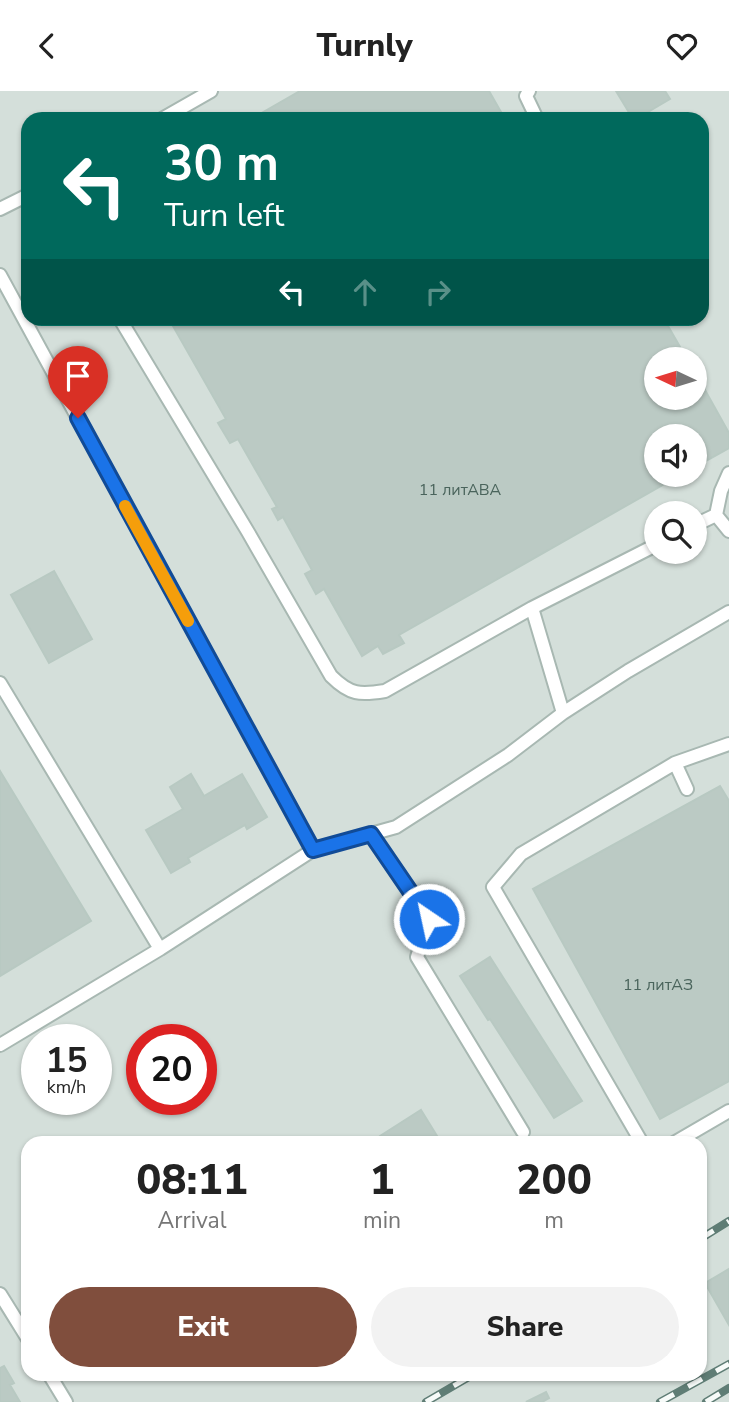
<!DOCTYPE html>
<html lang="en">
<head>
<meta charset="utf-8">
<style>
	body { margin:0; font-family:"Nunito Sans",sans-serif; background:#f2f2f2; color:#222; height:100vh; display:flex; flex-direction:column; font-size:26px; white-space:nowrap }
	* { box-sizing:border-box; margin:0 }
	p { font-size:23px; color:#767676 }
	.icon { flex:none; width:38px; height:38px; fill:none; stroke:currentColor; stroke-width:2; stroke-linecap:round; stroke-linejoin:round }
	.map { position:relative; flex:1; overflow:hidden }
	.panel { position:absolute; left:21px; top:1045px; width:686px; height:245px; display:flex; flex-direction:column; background:#fff; border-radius:21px; box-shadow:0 2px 5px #0004 }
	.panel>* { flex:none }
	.hud { position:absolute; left:21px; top:21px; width:688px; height:214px; border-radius:21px; box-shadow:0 2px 5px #0004; background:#00695c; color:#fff; overflow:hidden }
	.needle { width:46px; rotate:274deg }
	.buttons { position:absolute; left:644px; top:256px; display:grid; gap:14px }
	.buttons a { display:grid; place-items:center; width:63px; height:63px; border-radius:50%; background:#fff; box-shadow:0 2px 5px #0004; font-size:35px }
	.speed { position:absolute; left:21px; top:933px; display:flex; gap:14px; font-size:35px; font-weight:700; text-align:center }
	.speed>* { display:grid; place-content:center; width:91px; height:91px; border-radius:50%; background:#fff; box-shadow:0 2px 5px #0004; line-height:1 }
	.speed small { font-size:18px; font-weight:400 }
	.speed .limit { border:10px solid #d22; background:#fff; color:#111 }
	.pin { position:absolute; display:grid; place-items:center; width:60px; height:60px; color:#fff; margin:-72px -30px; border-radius:50% 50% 50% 0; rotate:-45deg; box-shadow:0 0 7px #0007 }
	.pin .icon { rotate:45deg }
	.me { position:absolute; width:77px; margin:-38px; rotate:326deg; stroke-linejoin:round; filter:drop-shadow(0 0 5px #0008) }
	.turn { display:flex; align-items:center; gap:24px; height:147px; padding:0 28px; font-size:32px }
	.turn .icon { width:91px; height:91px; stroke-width:2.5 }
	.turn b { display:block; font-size:49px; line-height:60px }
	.lanes { display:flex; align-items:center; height:66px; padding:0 28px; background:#0003; justify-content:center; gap:35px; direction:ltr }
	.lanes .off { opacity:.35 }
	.eta { display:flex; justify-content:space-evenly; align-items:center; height:119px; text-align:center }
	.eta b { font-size:42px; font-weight:800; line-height:49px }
	.action { display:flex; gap:14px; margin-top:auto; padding:14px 28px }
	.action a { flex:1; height:80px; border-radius:42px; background:#804e3d; color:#fff; font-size:28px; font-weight:800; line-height:80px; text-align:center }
	.action a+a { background:#f2f2f2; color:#222 }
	header { display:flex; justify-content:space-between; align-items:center; height:91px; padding:0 28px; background:#fff; font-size:32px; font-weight:800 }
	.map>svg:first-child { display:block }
	.built { fill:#d4dfda; fill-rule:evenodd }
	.building { fill:#bbcac4; stroke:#b8c9c2; stroke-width:2 }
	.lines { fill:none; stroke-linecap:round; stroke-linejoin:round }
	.lane-casing { stroke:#a8b8b2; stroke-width:16 }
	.lane { stroke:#fff; stroke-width:12 }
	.rail-casing { stroke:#5f7d75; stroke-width:8 }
	.rail { stroke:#f7fbf9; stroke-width:5; stroke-dasharray:16; stroke-linecap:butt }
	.route-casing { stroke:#114b97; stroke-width:18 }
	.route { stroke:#1a73e8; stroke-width:12 }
	.slow { stroke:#f59e0b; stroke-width:12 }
	.labels { text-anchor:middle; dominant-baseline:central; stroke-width:7; stroke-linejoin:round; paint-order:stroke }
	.number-label { font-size:16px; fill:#4a645c }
</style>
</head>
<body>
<header><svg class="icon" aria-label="back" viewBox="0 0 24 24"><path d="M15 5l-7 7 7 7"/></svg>Turnly<svg class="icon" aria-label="heart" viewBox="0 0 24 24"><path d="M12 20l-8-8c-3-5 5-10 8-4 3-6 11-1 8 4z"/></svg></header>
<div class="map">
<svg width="729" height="1311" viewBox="0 0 729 1311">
	<rect width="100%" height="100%" fill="#e6efeb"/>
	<path class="built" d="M 0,0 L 729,0 L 729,1311 L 0,1311 ZM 28,28 L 702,28 L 702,228 L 28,228 ZM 656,268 L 695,268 L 695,306 L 656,306 ZM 656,345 L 695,345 L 695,383 L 656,383 ZM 656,422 L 695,422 L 695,460 L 656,460 ZM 37,948 L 96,948 L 96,1008 L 37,1008 ZM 142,948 L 201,948 L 201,1008 L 142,1008 ZM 28,1052 L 700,1052 L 700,1283 L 28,1283 Z"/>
	<path class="building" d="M 300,0 L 489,0 L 505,28 L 251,28 Z
		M 616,0 L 665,0 L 670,8 L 636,28 L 633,28 Z
		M 169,228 L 664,228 L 687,268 L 656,268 L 656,306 L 695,306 L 695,281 L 729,342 L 729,357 L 695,376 L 695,345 L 656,345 L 656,383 L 682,383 L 399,544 L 404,552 L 383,563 L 378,555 L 362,565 L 324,498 L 316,503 L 305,483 L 312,479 L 283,426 L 278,429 L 272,418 L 277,416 L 238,348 L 230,352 L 218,332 L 226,328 Z
		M 54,480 L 92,548 L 49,572 L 11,504 Z
		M 0,680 L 91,830 L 0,885 Z
		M 191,683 L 204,705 L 242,683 L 267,726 L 247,738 L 245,734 L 188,767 L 190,771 L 171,782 L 146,739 L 183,718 L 170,696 Z
		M 720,695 L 729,710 L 729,990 L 660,1028 L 533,798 Z
		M 490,866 L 582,1010 L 554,1027 L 490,928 L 488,929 L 460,885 Z
		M 421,1019 L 437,1045 L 426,1052 L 384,1052 L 380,1045 Z
		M 729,1178 L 729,1234 L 705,1192 Z
		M 4,1275 L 14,1292 L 10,1294 L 20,1311 L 0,1311 L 0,1277 Z
		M 546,1301 L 549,1307 L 542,1311 L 526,1311 Z"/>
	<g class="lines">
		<defs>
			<path id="lane" d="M 529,0 L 526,5 L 537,28
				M 162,28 L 211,0
				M 0,118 L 28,104
				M 0,184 L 313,759
				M 120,228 L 248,441 L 331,585 C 350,604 360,604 385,600 L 532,517 L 656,454
				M 716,424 L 729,440
				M 695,434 L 716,424 L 721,400 L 729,382
				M 532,517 L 563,622
				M 0,592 L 160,858
				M 675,672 L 687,698
				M 371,743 L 429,828 L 417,866 L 523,1041
				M 0,954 L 160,858 L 313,759 L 396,736 L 508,664 L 563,622 L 628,580 L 729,521
				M 642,1052 L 493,796 L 521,763 L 675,672 L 729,653
				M 674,1052 L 729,1020
				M 0,1203 L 28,1248
				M 49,1283 L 66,1311"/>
		</defs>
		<use href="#lane" class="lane-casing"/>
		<use href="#lane" class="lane"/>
		<defs>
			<path id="rail" d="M 700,1148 L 729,1130
				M 426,1311 L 474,1283
				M 660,1311 L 729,1273
				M 706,1311 L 729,1297"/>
		</defs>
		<use href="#rail" class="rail-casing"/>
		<use href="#rail" class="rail"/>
	</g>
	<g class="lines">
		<defs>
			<path id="route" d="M 78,327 L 313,759 L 371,743 L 429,828"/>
		</defs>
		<use href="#route" class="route-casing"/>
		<use href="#route" class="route"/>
		<path class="slow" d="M 125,415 L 188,530"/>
	</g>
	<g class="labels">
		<g class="number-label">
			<text x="460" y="399">11 литАВА</text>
			<text x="658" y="894">11 литАЗ</text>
		</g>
	</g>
</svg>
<div class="buttons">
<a><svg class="needle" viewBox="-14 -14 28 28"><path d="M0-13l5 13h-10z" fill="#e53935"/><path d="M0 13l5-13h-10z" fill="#767676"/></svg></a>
<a><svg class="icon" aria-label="sound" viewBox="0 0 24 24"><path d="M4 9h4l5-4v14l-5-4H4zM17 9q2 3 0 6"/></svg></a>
<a><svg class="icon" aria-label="search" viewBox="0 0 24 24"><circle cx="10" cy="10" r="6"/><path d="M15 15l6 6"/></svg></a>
</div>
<div class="speed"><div>15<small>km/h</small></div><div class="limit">20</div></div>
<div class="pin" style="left:78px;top:327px;background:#d93025"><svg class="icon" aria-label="arrive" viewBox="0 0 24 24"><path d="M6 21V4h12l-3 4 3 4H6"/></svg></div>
<svg class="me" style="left:429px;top:828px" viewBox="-20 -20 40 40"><circle r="17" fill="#1a73e8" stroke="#fff" stroke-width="3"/><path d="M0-11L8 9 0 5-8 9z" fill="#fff"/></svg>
<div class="hud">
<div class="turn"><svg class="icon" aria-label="left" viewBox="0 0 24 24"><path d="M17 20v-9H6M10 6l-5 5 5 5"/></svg><div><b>30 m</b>Turn left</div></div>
<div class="lanes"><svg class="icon" aria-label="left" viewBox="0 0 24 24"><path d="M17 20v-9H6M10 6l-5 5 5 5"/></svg><svg class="icon off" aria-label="ahead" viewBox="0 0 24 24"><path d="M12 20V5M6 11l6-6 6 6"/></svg><svg class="icon off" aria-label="right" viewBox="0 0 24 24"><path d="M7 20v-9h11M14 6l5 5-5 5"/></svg></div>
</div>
<section class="panel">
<div class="eta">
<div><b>08:11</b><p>Arrival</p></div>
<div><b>1</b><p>min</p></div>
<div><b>200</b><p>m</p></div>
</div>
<div class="action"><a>Exit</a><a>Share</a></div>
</section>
</div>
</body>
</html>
